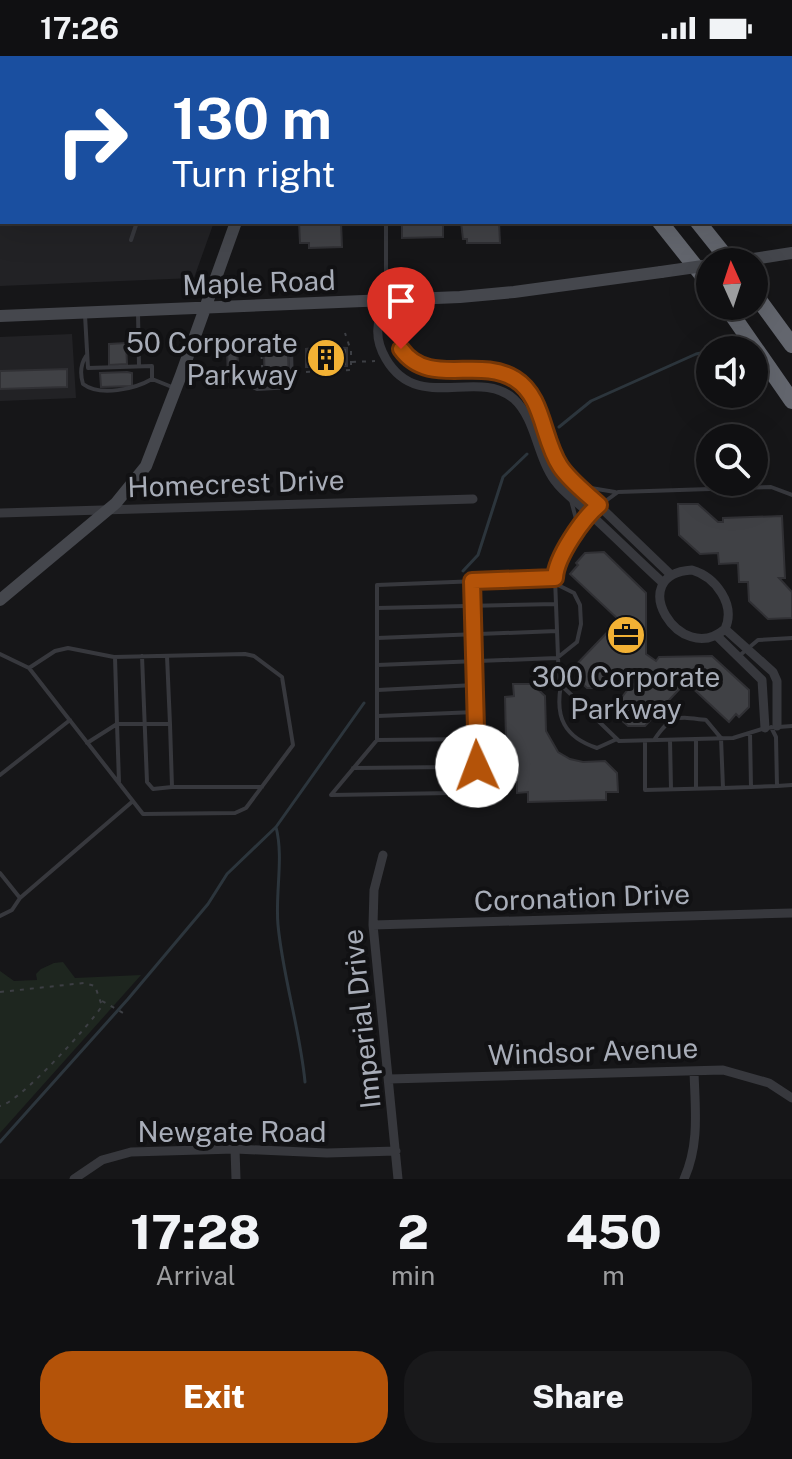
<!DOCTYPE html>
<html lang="en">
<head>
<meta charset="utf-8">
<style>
	body { margin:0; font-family:"Public Sans",sans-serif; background:#19191b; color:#f1f3f6; height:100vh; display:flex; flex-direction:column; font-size:30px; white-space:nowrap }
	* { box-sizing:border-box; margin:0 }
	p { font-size:26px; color:#9c9d9f }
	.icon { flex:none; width:44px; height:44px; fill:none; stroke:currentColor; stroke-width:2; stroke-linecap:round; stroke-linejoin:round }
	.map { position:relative; height:1123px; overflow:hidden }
	.sheet { display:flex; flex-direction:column; background:#101012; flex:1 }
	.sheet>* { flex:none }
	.top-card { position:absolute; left:0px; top:0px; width:792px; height:168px; box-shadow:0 8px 32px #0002,0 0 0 2px #303032; background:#1a4fa0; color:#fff; overflow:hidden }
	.needle { width:52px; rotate:357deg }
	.controls { position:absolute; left:696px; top:192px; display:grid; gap:16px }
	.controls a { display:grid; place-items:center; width:72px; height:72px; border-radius:50%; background:#101012; box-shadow:0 8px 32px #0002,0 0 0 2px #303032; font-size:40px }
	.pin { position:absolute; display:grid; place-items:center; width:68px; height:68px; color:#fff; margin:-82px -34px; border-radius:50% 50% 50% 0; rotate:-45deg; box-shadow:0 0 8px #0007 }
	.pin .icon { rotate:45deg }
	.me { position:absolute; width:88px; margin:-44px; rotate:358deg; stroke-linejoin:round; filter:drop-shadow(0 0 6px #0008) }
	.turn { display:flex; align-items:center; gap:28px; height:168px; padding:0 40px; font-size:36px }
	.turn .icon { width:104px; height:104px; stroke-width:2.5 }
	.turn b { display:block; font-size:56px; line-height:68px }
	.eta { display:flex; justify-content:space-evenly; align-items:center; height:136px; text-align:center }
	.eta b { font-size:48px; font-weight:800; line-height:56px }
	.cta { display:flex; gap:16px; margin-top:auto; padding:16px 40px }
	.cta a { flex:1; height:92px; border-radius:32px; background:#b45309; color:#fff; font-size:32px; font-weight:800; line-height:92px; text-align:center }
	.cta a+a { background:#19191b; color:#f1f3f6 }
	.status { display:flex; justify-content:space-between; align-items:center; height:56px; padding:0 40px; background:#101012; direction:ltr }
	.status svg { height:22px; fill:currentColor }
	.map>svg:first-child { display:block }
	.built { fill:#222225 }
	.green { fill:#1e261f }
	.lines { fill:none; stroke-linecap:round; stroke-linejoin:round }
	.stream { stroke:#2c353c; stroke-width:3 }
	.building { fill:#404145; stroke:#303034; stroke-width:2 }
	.path { stroke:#3d3f44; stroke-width:2; stroke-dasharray:4 6; stroke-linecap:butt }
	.lane { stroke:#37383d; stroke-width:4 }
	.street { stroke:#37383d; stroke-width:9 }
	.secondary { stroke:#45474d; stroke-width:12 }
	.highway { stroke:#63666e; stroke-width:16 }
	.secondary-bridge { stroke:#45474d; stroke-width:12 }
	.route-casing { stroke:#753606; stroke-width:20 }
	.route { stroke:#b45309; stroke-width:14 }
	.labels { text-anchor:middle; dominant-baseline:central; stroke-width:8; stroke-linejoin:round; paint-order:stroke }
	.street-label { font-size:28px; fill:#a8adb8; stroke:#111113 }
	.poi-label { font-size:28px; fill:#a8adb8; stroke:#111113; text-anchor:end }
</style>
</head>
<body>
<div class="status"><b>17:26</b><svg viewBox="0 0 49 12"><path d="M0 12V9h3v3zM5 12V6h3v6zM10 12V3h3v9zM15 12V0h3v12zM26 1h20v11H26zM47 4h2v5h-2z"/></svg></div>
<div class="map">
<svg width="792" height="1123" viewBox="0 0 792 1123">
	<rect width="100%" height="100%" fill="#161618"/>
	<path class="built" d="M 0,0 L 274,0 L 2,2 L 2,166 L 214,166 L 194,222 L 0,230 Z
		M 72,278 L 76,342 L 0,345 L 0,281 Z"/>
	<path class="green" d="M 63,906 L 75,922 L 141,919 L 0,1077 L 0,915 L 14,925 L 37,924 L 36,918 L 41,913 L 54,907 Z"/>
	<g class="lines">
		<path class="stream" d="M 717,294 L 729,292
			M 559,371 L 591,345 L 696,298 L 710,295
			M 463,515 L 478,499 L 503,421 L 527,398
			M 276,771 C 284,802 275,837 278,869 C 283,922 300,973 305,1026
			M 0,1086 L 128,943 L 208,848 L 227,818 L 276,771 L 364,647"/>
	</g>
	<path class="building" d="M 0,0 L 16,2 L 2,2 L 0,84 Z
		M 299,166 L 341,166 L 342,191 L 309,192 L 309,187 L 300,187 Z
		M 402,166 L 443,166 L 443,181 L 402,182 Z
		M 461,166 L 499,166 L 500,187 L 467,187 L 467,183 L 463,183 Z
		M 126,287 L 127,308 L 109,309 L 109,288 Z
		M 324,291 L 347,292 L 347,310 L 329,310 L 329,313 L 324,313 L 324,311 L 306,311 L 306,293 Z
		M 227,292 L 237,292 L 239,326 L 228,326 Z
		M 288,297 L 289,328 L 265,329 L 264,298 Z
		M 67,313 L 67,331 L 0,333 L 0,315 Z
		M 127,316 L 132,317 L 132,330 L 101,331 L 100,317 Z
		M 678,448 L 698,448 L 718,466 L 723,466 L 723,462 L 782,460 L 785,522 L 779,522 L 792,536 L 792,562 L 768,563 L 749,545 L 748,526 L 739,526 L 738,507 L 719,508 L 718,497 L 700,498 L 679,479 Z
		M 604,496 L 646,537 L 646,598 L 656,605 L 659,601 L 712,600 L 749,634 L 749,651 L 739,661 L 736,658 L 729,666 L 686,626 L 645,670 L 628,670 L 618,661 L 621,658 L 614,652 L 634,625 L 624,616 L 613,629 L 609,626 L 604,632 L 587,632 L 576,622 L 580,619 L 573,612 L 619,564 L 570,518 L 578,509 L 576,507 L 585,497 Z
		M 513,628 L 532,628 L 545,640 L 546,675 L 558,696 L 570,703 L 583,706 L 605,705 L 617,717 L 618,736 L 606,736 L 606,744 L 528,746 L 528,736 L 517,737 L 517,726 L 507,726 L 505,641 L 514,640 Z"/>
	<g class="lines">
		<path class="path" d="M 261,289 L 263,328
			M 352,306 L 375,305
			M 306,316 L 351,314 L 351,295 L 345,277
			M 0,936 L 84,927 L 95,930 L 102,950 C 89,970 20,1046 0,1050
			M 102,945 L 125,958"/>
		<path class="lane" d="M 169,0 L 169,2
			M 0,96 L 2,96
			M 386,166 L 386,244
			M 131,184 L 137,166
			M 138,257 L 139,310
			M 85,259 L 88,312 L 152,310 L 152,323
			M 86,300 C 80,309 80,318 83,328 C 100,341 135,333 152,323
			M 152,323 L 172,331
			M 247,328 L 257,333 L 292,331 L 291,293 L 288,283
			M 585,431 L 615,436
			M 792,439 L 771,431 L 618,436 L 589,457 L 557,508 L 555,522 L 559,627 L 619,685 L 733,682 L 765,672 L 792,670
			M 571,444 L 576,463 L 575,479
			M 472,525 L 477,710
			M 377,552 L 556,548
			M 377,582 L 557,575
			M 0,598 L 29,612 L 143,758 L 235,757 L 246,752 L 293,689 L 282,621 L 254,600 L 245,598 L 114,601 L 68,592 L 55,595 L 29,612
			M 142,600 L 147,726 L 153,733 L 172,731
			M 739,600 L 758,584 L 792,582
			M 377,609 L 557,602 L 577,586 L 581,568 L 580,549 L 574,537 L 556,528
			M 561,629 C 555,661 564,681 597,692 L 617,683
			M 378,634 L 475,629
			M 378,660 L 476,656
			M 170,668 L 172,731 L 262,731
			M 377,684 L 477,683
			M 670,684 L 671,733
			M 645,685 L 645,734 L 723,732 L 721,682 L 706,664 C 676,660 671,659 654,684
			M 87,687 L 117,668 L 115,601
			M 353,712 L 452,711
			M 0,719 L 70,664
			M 119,726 L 117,668 L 170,668 L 167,600
			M 777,730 L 792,729
			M 751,731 L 777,730 L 776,681 L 771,671
			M 723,732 L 751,731 L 750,677
			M 478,733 L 477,710 L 452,711 L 452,737 L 331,739 L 377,684 L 377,529 L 555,522
			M 696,733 L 696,683
			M 0,817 L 20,842 L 133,745
			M 0,860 L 12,854 L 20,842"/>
		<path class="street" d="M 386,245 C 376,266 374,283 386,303 C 418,358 478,311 514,343 C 536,363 537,401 555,425 C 564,438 579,447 591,459 C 615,481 638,504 662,526
			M 386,245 C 389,251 392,256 394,262 C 398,274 396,286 403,297 C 427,333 485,300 518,325 C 545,346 545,390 565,417 L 670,518
			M 0,457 L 473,443
			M 692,514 C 716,521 736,549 725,573 C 680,612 623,518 692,514 Z
			M 725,573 L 773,616 L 777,625 L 777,670
			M 717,580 L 762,624 L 765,672
			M 383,799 L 374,834 L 373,869 L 398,1123
			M 373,869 L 792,857
			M 389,1023 L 723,1014 L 769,1027 L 792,1042
			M 235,1093 L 236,1123
			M 74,1123 L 102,1104 L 131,1096 L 235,1093 L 327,1097 L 396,1095
			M 684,1123 C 700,1088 695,1052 694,1015"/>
		<path class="secondary" d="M 295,2 L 295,0
			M 733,206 L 792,197
			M 0,260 L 460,241 L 514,236 L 661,216
			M 0,544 L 116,447 L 146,410 L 181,319 L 236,166"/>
		<path class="highway" d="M 509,0 L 511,2
			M 556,0 L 558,2
			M 660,166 L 710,229
			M 698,166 L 730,206
			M 754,237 L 792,289
			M 726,250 L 792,345"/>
		<path class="secondary-bridge" d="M 661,216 L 710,209"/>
	</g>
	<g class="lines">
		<defs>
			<path id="route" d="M 401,293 C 429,332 478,300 515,323 C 544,341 542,383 560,410 C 569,424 586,437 599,449 C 583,462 556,501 555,522 L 472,525 L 477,710"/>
		</defs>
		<use href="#route" class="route-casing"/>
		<use href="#route" class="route"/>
	</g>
	<defs>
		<symbol id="building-disc" viewBox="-11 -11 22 22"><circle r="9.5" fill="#f2b134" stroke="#111113"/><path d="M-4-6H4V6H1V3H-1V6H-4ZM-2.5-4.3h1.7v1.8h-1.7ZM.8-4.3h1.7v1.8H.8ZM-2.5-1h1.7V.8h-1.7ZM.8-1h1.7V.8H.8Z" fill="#111"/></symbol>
		<symbol id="office-disc" viewBox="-11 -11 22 22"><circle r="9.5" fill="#f2b134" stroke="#111113"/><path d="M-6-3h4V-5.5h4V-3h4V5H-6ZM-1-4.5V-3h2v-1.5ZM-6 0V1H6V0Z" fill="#111"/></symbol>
	</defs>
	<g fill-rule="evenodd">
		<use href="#building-disc" x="304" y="280" width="44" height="44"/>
		<use href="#office-disc" x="604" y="557" width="44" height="44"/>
	</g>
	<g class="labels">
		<g class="street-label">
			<text transform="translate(259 226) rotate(-2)">Maple Road</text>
			<text transform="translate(236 427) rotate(-2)">Homecrest Drive</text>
			<text transform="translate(582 841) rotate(-2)">Coronation Drive</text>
			<text transform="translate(361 963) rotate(-96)">Imperial Drive</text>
			<text transform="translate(593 995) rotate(-2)">Windsor Avenue</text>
			<text x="232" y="1075">Newgate Road</text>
		</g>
		<g class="poi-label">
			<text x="298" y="286">50 Corporate<tspan x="298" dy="32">Parkway</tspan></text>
			<text x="626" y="620" text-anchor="middle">300 Corporate<tspan x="626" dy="32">Parkway</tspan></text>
		</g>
	</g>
</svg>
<div class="controls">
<a><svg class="needle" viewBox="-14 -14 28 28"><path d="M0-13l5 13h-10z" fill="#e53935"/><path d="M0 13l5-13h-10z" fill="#9c9d9f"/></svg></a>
<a><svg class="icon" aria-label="sound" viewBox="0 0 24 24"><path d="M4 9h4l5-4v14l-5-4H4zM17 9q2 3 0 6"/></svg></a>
<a><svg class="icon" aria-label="search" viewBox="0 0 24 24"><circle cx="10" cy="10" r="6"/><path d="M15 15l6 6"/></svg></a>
</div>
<div class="pin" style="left:401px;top:293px;background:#d93025"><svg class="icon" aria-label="arrive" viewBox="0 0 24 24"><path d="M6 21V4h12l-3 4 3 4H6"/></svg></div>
<svg class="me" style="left:477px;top:710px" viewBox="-20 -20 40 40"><circle r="19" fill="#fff"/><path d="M0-13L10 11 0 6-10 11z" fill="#b45309"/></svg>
<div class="top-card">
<div class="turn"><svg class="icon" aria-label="right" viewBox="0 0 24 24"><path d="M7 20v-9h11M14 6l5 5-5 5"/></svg><div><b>130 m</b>Turn right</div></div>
</div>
</div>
<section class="sheet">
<div class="eta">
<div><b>17:28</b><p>Arrival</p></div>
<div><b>2</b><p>min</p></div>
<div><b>450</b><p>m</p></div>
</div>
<div class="cta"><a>Exit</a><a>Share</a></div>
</section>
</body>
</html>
